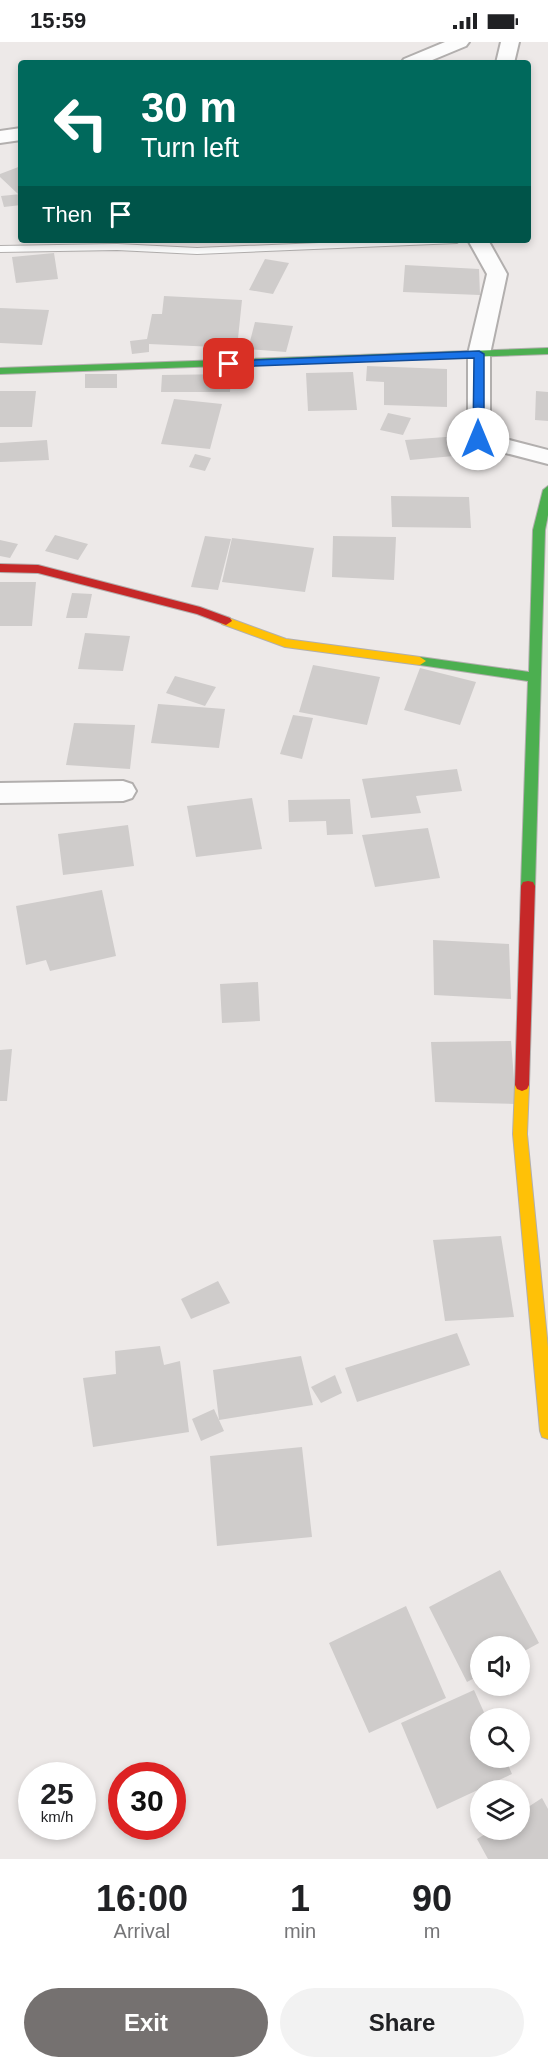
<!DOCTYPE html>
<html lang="en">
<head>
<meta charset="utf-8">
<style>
	body { margin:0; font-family:Arial,sans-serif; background:#f2f2f2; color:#202124; height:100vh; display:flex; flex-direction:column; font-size:22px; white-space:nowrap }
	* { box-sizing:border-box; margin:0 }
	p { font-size:20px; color:#757577 }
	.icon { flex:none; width:33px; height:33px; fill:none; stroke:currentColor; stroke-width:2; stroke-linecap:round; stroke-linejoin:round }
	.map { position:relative; height:1817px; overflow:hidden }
	.drawer { display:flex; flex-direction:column; background:#fff; flex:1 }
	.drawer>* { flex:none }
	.banner { position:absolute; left:18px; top:18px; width:513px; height:183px; border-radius:6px; box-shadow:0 3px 9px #0003; background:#00695c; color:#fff; overflow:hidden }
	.fabs { position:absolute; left:470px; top:1594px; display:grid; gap:12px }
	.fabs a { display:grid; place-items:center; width:60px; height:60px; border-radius:50%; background:#fff; box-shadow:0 3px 9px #0003; font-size:30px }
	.speed { position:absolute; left:18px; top:1720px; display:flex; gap:12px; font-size:30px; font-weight:700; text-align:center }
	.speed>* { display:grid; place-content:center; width:78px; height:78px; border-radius:50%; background:#fff; box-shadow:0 3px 9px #0003; line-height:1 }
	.speed small { font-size:15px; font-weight:400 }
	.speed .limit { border:9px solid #d22; background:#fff; color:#111 }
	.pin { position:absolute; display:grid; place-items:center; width:51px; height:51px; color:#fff; margin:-26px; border-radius:12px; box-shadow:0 3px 9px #0006 }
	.me { position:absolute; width:66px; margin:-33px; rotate:0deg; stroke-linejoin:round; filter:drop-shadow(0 0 4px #0008) }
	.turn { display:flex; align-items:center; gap:21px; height:126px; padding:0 24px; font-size:27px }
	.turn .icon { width:78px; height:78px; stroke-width:2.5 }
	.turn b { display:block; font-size:42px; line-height:51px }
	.then { display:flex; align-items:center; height:57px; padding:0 24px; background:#0003; gap:12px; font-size:22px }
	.eta { display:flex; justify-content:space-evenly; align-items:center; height:102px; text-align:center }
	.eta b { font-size:36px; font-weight:700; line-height:42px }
	.primary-button { display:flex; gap:12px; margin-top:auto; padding:12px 24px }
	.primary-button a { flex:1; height:69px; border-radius:36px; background:#757170; color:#fff; font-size:24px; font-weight:700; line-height:69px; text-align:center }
	.primary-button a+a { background:#f2f2f2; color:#202124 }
	.status { display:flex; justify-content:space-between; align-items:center; height:42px; padding:0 30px; background:#fff; direction:ltr }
	.status svg { height:16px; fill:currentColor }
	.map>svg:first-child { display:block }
	.building { fill:#cfcccb }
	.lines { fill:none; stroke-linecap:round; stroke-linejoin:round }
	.lane-casing { stroke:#b2afae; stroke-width:2 }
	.street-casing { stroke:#b2afae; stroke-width:4 }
	.fast-casing { stroke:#b2afae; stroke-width:2 }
	.slow-casing { stroke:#b2afae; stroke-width:2 }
	.jam-casing { stroke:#b2afae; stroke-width:2 }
	.lane { fill:#fcfcfc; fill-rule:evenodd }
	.street { fill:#fcfcfc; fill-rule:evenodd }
	.fast { fill:#4caf50; fill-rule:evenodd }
	.slow { fill:#ffc107; fill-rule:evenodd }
	.jam { fill:#c62828; fill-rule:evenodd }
	.route { fill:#1a73e8; stroke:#114b97; stroke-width:1.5 }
</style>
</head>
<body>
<div class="status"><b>15:59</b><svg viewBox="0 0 49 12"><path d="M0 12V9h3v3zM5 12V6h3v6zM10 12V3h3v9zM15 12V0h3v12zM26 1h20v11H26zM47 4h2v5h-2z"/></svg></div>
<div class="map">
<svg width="548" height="1817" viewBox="0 0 548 1817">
	<rect width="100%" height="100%" fill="#ede9e8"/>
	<path class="building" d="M 21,124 L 21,151 L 18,152 L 0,135 L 0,132 Z
		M 21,152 L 21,163 L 4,165 L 1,154 Z
		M 54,211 L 58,237 L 16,241 L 12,215 Z
		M 265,217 L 289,221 L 273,252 L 249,248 Z
		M 405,223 L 479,227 L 480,253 L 403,250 Z
		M 164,254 L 242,258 L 237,306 L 149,302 L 149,310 L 132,312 L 130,299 L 147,297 L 152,272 L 162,272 Z
		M 0,266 L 49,268 L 42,303 L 0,301 Z
		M 255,280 L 293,284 L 286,310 L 248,307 Z
		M 367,324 L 447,327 L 447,365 L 384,363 L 384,340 L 366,339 Z
		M 353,330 L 357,368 L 308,369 L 306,331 Z
		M 85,332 L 117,332 L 117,346 L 85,346 Z
		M 231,332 L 230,350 L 161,350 L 162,333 Z
		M 0,349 L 36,349 L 32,385 L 0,385 Z
		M 536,349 L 548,350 L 548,379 L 535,378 Z
		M 174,357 L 222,362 L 210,407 L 161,402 Z
		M 388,371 L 411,376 L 403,393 L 380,388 Z
		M 459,394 L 465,413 L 410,418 L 405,398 Z
		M 47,398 L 49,418 L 0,420 L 0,401 Z
		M 195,412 L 211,416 L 205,429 L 189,425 Z
		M 391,454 L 469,455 L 471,486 L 392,485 Z
		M 55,493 L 88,502 L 78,518 L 45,509 Z
		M 205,494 L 231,497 L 218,548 L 191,545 Z
		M 333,494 L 396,495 L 394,538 L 332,535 Z
		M 232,496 L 314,506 L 305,550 L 222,540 Z
		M 0,498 L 18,502 L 10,516 L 0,514 Z
		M 0,540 L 36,540 L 32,584 L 0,584 Z
		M 72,551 L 92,552 L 87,576 L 66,576 Z
		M 85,591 L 130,594 L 123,629 L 78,627 Z
		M 313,623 L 380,635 L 367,683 L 299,670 Z
		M 420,626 L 476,640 L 460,683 L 404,668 Z
		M 175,634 L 216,645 L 205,664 L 166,651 Z
		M 158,662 L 225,667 L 219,706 L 151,701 Z
		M 293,673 L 313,676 L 302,717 L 280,712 Z
		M 74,681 L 135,683 L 130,727 L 66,723 Z
		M 457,727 L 462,749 L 416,754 L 421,771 L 371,776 L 362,737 Z
		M 252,756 L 262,807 L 196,815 L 187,764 Z
		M 350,757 L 353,792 L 327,793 L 326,779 L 289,780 L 288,758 Z
		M 128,783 L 134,824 L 63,833 L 58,792 Z
		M 428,786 L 440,836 L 375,845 L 362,793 Z
		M 102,848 L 116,914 L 50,929 L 46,918 L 26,923 L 16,864 Z
		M 433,898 L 509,902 L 511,957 L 434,953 Z
		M 258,940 L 260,979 L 222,981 L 220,942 Z
		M 511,999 L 516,1062 L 435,1060 L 431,1000 Z
		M 12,1007 L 7,1059 L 0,1059 L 0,1008 Z
		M 501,1194 L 514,1275 L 445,1279 L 433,1198 Z
		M 218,1239 L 230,1261 L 191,1277 L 181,1257 Z
		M 457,1291 L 470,1323 L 357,1360 L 345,1326 Z
		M 160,1304 L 164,1323 L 180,1319 L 189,1390 L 93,1405 L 83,1336 L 116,1332 L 115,1309 Z
		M 301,1314 L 313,1363 L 219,1378 L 224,1389 L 201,1399 L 192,1377 L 214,1367 L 219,1378 L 213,1328 Z
		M 335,1333 L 342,1351 L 321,1361 L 311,1345 Z
		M 302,1405 L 312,1495 L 217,1504 L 210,1414 Z
		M 500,1528 L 539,1601 L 519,1612 L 519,1605 L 480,1605 L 480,1633 L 467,1640 L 429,1565 Z
		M 406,1564 L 446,1656 L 369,1691 L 329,1601 Z
		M 474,1648 L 487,1677 L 480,1677 L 480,1716 L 505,1716 L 512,1732 L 437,1767 L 401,1681 Z
		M 542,1756 L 548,1767 L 548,1817 L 488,1817 L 477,1797 L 492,1788 L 519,1788 L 519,1771 Z"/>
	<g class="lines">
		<defs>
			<path id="lane" d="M 390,198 L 462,198 L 457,201 L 197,212 L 117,208 L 0,210 L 0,204 L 117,202 L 197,206 Z"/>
			<path id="street" d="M 445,0 L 469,0 L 466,4 L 425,21 L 401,21 L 404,17 Z
				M 501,0 L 519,0 L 514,21 L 496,21 Z
				M 21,86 L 21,98 L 0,101 L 0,89 Z
				M 468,198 L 488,198 L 507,232 L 490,312 L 490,393 L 548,408 L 548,422 L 471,402 L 468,397 L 468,312 L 487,232 Z
				M 123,739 L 132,742 L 136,749 L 132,756 L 123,759 L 0,761 L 0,741 Z"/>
			<path id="fast" d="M 548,306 L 548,312 L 0,332 L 0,326 Z
				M 548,444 L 548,473 L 545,488 L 535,844 L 533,848 L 523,848 L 521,844 L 528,639 L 420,623 L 414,619 L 420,615 L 529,630 L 533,488 L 543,448 Z"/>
			<path id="slow" d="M 226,575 L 286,597 L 420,615 L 426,619 L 420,623 L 285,605 L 222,582 L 220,579 L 222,576 Z
				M 522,1037 L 527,1039 L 529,1043 L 527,1092 L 548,1306 L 548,1397 L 542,1395 L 540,1389 L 513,1092 L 515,1043 L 517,1039 Z"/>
			<path id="jam" d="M 0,522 L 38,523 L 200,565 L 230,576 L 232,579 L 226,583 L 197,572 L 38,531 L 0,530 Z
				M 528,839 L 533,840 L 535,844 L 529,1043 L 527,1047 L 522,1049 L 517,1047 L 515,1043 L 521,844 L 523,840 Z"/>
		</defs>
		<use href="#lane" class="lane-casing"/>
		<use href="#street" class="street-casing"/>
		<use href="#fast" class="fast-casing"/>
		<use href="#slow" class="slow-casing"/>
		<use href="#jam" class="jam-casing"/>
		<use href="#lane" class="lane"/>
		<use href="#street" class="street"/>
		<use href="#fast" class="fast"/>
		<use href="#slow" class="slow"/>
		<use href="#jam" class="jam"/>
	</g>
	<path class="route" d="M 479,309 L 484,312 L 484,397 L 478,400 L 473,397 L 474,316 L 229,325 L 224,322 L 229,319 Z"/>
</svg>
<div class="fabs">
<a><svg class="icon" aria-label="sound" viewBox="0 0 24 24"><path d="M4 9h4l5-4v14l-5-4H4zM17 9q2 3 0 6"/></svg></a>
<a><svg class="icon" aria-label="search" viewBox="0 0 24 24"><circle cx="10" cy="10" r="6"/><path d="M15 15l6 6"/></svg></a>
<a><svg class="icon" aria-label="layers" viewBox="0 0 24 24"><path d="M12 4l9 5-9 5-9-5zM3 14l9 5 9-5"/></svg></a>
</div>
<div class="speed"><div>25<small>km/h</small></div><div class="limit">30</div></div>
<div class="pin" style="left:229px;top:322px;background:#d93025"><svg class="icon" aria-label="arrive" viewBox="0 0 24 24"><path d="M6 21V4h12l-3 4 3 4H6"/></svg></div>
<svg class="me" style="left:478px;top:397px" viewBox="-20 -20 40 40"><circle r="19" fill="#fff"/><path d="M0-13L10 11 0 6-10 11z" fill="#1a73e8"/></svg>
<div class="banner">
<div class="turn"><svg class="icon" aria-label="left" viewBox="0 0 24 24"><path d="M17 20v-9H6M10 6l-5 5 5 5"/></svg><div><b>30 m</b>Turn left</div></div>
<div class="then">Then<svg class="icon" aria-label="arrive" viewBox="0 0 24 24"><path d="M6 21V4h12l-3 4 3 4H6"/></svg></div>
</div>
</div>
<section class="drawer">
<div class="eta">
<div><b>16:00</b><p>Arrival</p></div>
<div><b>1</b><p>min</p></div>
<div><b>90</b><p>m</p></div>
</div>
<div class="primary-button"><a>Exit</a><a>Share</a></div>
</section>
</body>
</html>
